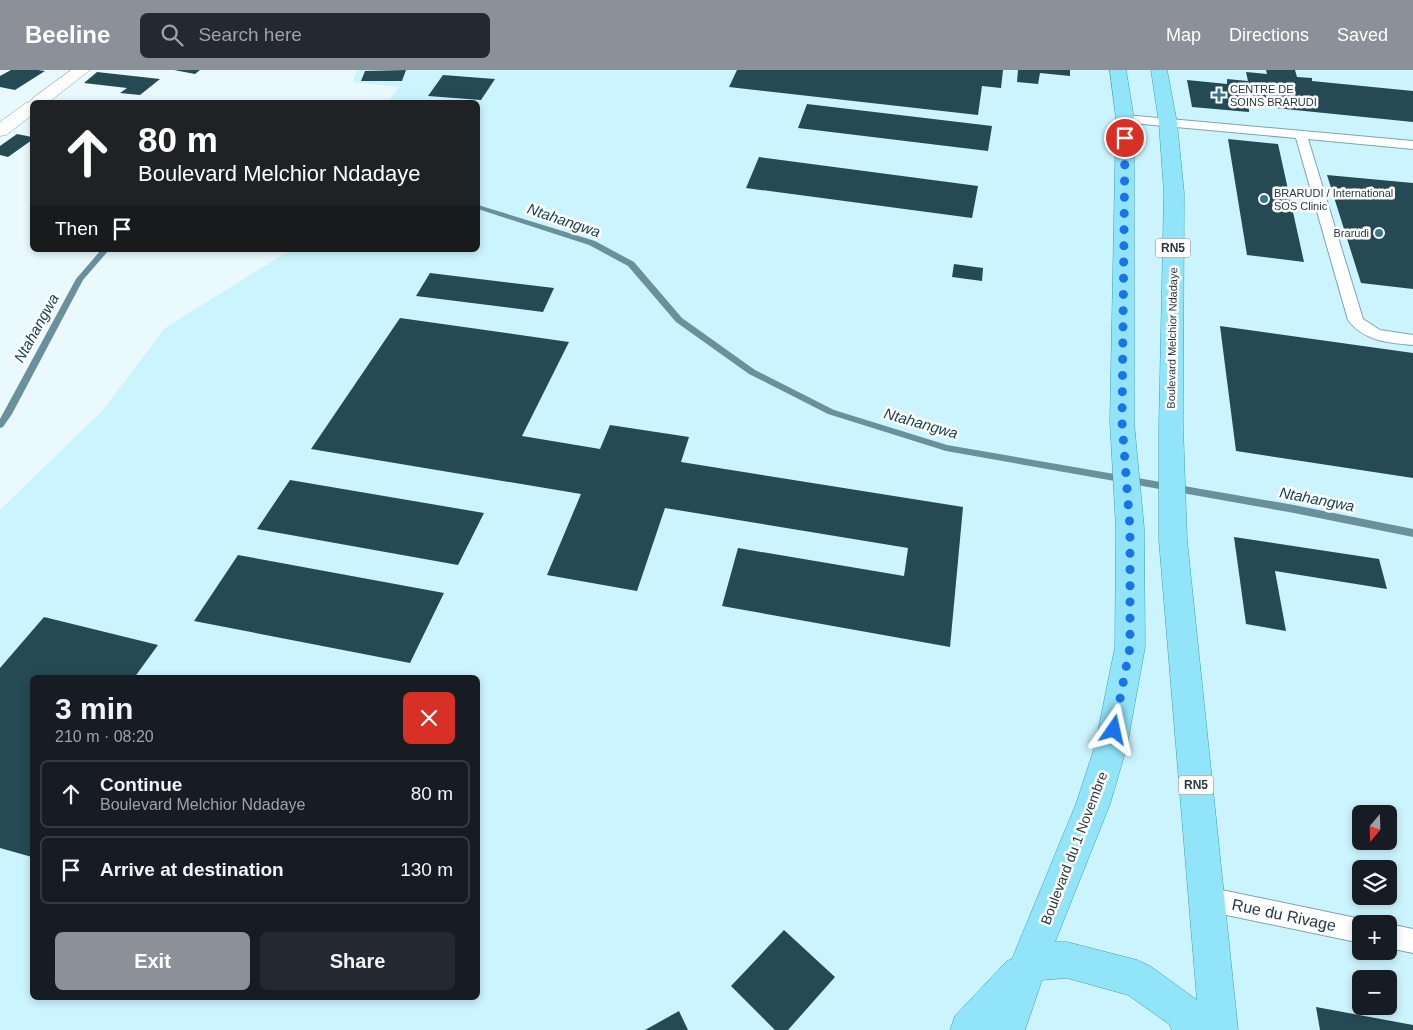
<!DOCTYPE html>
<html lang="en">
<head>
<meta charset="utf-8">
<style>
	body { margin:0; font-family:Helvetica,sans-serif; background:#242831; color:#f1f3f6; height:100vh; display:flex; flex-direction:column; font-size:19px; white-space:nowrap }
	* { box-sizing:border-box; margin:0 }
	p { font-size:16px; color:#9ea1a6 }
	.icon { flex:none; width:28px; height:28px; fill:none; stroke:currentColor; stroke-width:2; stroke-linecap:round; stroke-linejoin:round }
	.map { position:relative; flex:1; overflow:hidden }
	.side { position:absolute; left:30px; top:605px; width:450px; height:325px; display:flex; flex-direction:column; background:#171b24; border-radius:8px; box-shadow:0 2px 8px #0003 }
	.side>* { flex:none }
	.banner { position:absolute; left:30px; top:30px; width:450px; height:152px; border-radius:8px; box-shadow:0 2px 8px #0003; background:#202124; color:#fff; overflow:hidden }
	.needle { width:32px; rotate:199deg }
	.tools { position:absolute; left:1352px; top:735px; display:grid; gap:10px }
	.tools a { display:grid; place-items:center; width:45px; height:45px; border-radius:8px; background:#171b24; box-shadow:0 2px 8px #0003; font-size:25px }
	.pin { position:absolute; display:grid; place-items:center; width:42px; height:42px; color:#fff; margin:-21px; border:2px solid #fff; border-radius:50%; box-shadow:0 1px 5px #0007 }
	.me { position:absolute; width:55px; margin:-28px; rotate:11deg; stroke-linejoin:round; filter:drop-shadow(0 0 4px #0008) }
	.turn { display:flex; align-items:center; gap:18px; height:105px; padding:0 25px; font-size:22px }
	.turn .icon { width:65px; height:65px; stroke-width:2.5 }
	.turn b { display:block; font-size:35px; line-height:42px }
	.then { display:flex; align-items:center; height:48px; padding:0 25px; background:#0003; gap:10px; font-size:19px }
	.round { display:grid; place-items:center; flex:none; width:52px; height:52px; border-radius:8px; background:#242831 }
	.headline { display:flex; align-items:center; justify-content:space-between; height:85px; padding:0 25px }
	h1 { font-size:30px; font-weight:700; line-height:38px }
	.action { display:flex; gap:10px; margin-top:auto; padding:10px 25px }
	.action a { flex:1; height:58px; border-radius:8px; background:#8c9099; color:#fff; font-size:20px; font-weight:700; line-height:58px; text-align:center }
	.action a+a { background:#242831; color:#f1f3f6 }
	ul { padding:0; list-style:none }
	li { display:flex; align-items:center; gap:15px; height:68px; margin:0 10px 8px; padding:0 15px; border:2px solid #363941; border-radius:8px }
	li div { flex:1 }
	li b { display:block; font-size:19px }
	li em { font-style:normal }
	header { display:flex; align-items:center; gap:30px; box-sizing:border-box; height:70px; padding:0 25px; background:#8c9099; color:#fff }
	header strong { font-size:24px }
	nav { display:flex; gap:28px; margin-inline-start:auto; font-size:18px }
	.search { width:350px; height:45px; background:#242831; display:flex; align-items:center; gap:12px; box-sizing:border-box; padding:0 18px; border-radius:8px; color:#9ea1a6; font-size:19px }
	.map>svg:first-child { display:block }
	.built { fill:#ccf4fe; fill-rule:evenodd }
	.lines { fill:none; stroke-linecap:round; stroke-linejoin:round }
	.stream { fill:#6a919b; fill-rule:evenodd }
	.building { fill:#254a53 }
	.service-casing { stroke:#7da4ae; stroke-width:2 }
	.minor-casing { stroke:#7da4ae; stroke-width:1 }
	.primary-casing { stroke:#3e9db3; stroke-width:1 }
	.service { fill:#fff; fill-rule:evenodd }
	.minor { fill:#fff; fill-rule:evenodd }
	.primary { fill:#92e5f8; fill-rule:evenodd }
	.route { stroke:#1a73e8; stroke-width:9; stroke-dasharray:0 16.2 }
	.poi-dot { fill:#357989; stroke:#fff; stroke-width:2 }
	.labels { text-anchor:middle; dominant-baseline:central; stroke-width:5; stroke-linejoin:round; paint-order:stroke }
	.far-poi-label { font-size:11px; fill:#28383c; stroke:#fff; text-anchor:start }
	.far-street-label { font-size:11px; fill:#28383c; stroke:#fff }
	.shield { fill:#fff; stroke:#687476; stroke-width:1 }
	.shield-label { font-size:12px; font-weight:bold; fill:#28383c }
	.street-label { font-size:14px; fill:#28383c; stroke:#fff }
	.water-label { font-size:15px; font-style:italic; fill:#15424d; stroke:#fff }
	.near-street-label { font-size:16px; fill:#28383c; stroke:#fff }
</style>
</head>
<body>
<header>
<strong>Beeline</strong>
<div class="search"><svg class="icon" aria-label="search" viewBox="0 0 24 24"><circle cx="10" cy="10" r="6"/><path d="M15 15l6 6"/></svg>Search here</div>
<nav><a>Map</a><a>Directions</a><a>Saved</a></nav>
</header>
<div class="map">
<svg width="1413" height="960" viewBox="0 0 1413 960">
	<rect width="100%" height="100%" fill="#e9f9fd"/>
	<path class="built" d="M 357,0 L 1413,0 L 1413,960 L 0,960 L 0,440 L 102,341 L 165,258 L 290,180 L 478,180 L 478,32 L 388,32 L 399,17 L 353,12 ZM 32,608 L 478,608 L 478,928 L 32,928 ZM 1361,744 L 1389,744 L 1389,771 L 1361,771 ZM 1361,799 L 1389,799 L 1389,826 L 1361,826 ZM 1361,854 L 1389,854 L 1389,881 L 1361,881 ZM 1361,909 L 1389,909 L 1389,936 L 1361,936 Z"/>
	<g class="lines">
		<path class="stream" d="M 478,135 L 595,171 L 634,192 L 682,248 L 755,300 L 834,340 L 947,375 L 1294,435 L 1413,459 L 1413,467 L 1294,443 L 946,381 L 828,344 L 749,304 L 676,252 L 628,196 L 589,175 L 478,139 Z
			M 101,180 L 109,180 L 83,210 L 12,344 L 3,357 L 0,358 L 0,349 L 76,209 Z"/>
	</g>
	<path class="building" d="M 11,0 L 38,0 L 45,1 L 15,20 L 0,17 L 0,6 Z
		M 174,0 L 200,0 L 195,4 Z
		M 406,0 L 402,11 L 361,11 L 365,1 Z
		M 737,0 L 1003,0 L 1001,18 L 982,16 L 978,45 L 729,17 Z
		M 1018,0 L 1070,0 L 1070,6 L 1040,3 L 1038,14 L 1017,12 Z
		M 1266,0 L 1295,0 L 1297,7 L 1312,8 L 1312,11 L 1413,21 L 1413,52 L 1256,36 L 1248,11 L 1249,42 L 1192,37 L 1187,10 L 1227,14 L 1227,9 L 1248,11 L 1246,2 L 1267,4 Z
		M 97,2 L 160,9 L 140,25 L 120,23 L 127,18 L 84,13 Z
		M 443,5 L 495,9 L 481,30 L 428,26 Z
		M 807,34 L 992,56 L 988,81 L 798,58 Z
		M 17,64 L 32,67 L 32,70 L 8,87 L 0,85 L 0,76 Z
		M 1228,69 L 1278,74 L 1304,192 L 1247,185 Z
		M 759,87 L 978,116 L 972,148 L 746,118 Z
		M 1327,105 L 1413,113 L 1413,219 L 1361,213 Z
		M 954,194 L 983,198 L 982,211 L 952,207 Z
		M 430,203 L 554,218 L 543,242 L 416,226 Z
		M 400,248 L 569,272 L 522,366 L 600,379 L 610,355 L 689,367 L 681,392 L 963,437 L 950,577 L 722,536 L 738,478 L 904,506 L 908,478 L 665,438 L 637,521 L 547,505 L 581,424 L 311,379 Z
		M 1220,256 L 1413,283 L 1413,408 L 1236,381 Z
		M 290,410 L 484,443 L 458,495 L 257,459 Z
		M 1234,467 L 1379,489 L 1387,519 L 1275,501 L 1286,561 L 1246,554 Z
		M 238,485 L 444,523 L 410,593 L 194,551 Z
		M 44,547 L 158,575 L 134,608 L 32,608 L 32,787 L 0,778 L 0,598 Z
		M 784,860 L 835,907 L 788,960 L 775,960 L 731,916 Z
		M 1316,937 L 1413,955 L 1413,960 L 1320,960 Z
		M 679,941 L 688,960 L 645,960 Z"/>
	<g class="lines">
		<defs>
			<path id="service" d="M 1125,45 L 1413,71 L 1413,79 L 1308,69 L 1363,249 L 1380,260 L 1413,265 L 1413,275 C 1390,273 1363,271 1348,250 L 1296,68 L 1121,52 L 1119,49 L 1121,46 Z
				M 1207,817 L 1361,849 L 1370,854 L 1361,854 L 1361,873 L 1207,841 L 1198,837 L 1195,829 L 1198,821 Z
				M 1389,854 L 1413,859 L 1413,883 L 1389,878 Z"/>
			<path id="minor" d="M 71,0 L 90,0 L 49,32 L 32,32 L 32,45 L 6,65 L 0,66 L 0,52 L 26,33 L 30,32 L 33,28 Z"/>
			<path id="primary" d="M 1110,0 L 1126,0 L 1134,49 L 1134,352 L 1144,458 L 1145,577 L 1127,676 L 1110,734 L 1055,872 L 1067,872 L 1137,890 L 1150,896 L 1197,930 L 1159,470 L 1159,356 L 1164,123 L 1159,53 L 1151,0 L 1167,0 L 1177,53 L 1184,123 L 1183,356 L 1187,470 L 1238,960 L 1172,960 L 1169,954 L 1128,925 L 1067,908 L 1042,910 L 1025,960 L 950,960 L 955,946 L 1007,891 L 1012,889 L 1076,734 L 1095,676 L 1115,577 L 1116,458 L 1110,352 L 1116,49 Z"/>
		</defs>
		<use href="#service" class="service-casing"/>
		<use href="#minor" class="minor-casing"/>
		<use href="#primary" class="primary-casing"/>
		<use href="#service" class="service"/>
		<use href="#minor" class="minor"/>
		<use href="#primary" class="primary"/>
	</g>
	<g class="lines">
		<path class="route" d="M 1114,660 L 1130,577 L 1130,458 L 1122,352 L 1125,68"/>
	</g>
	<g class="poi-dot">
		<path d="M1216.5 17.5h5v5h5v5h-5v5h-5v-5h-5v-5h5z"/>
		<circle cx="1264" cy="129" r="5"/>
		<circle cx="1379" cy="163" r="5"/>
	</g>
	<g class="labels">
		<g class="far-poi-label">
			<text x="1230" y="19">CENTRE DE<tspan x="1230" dy="13">SOINS BRARUDI</tspan></text>
			<text x="1274" y="123">BRARUDI / International<tspan x="1274" dy="13">SOS Clinic</tspan></text>
			<text x="1369" y="163" text-anchor="end">Brarudi</text>
		</g>
		<g class="far-street-label">
			<text transform="translate(1172 268) rotate(-89)">Boulevard Melchior Ndadaye</text>
		</g>
		<g class="shield">
			<rect x="1155.5" y="168.5" width="35" height="19" rx="4"/>
			<rect x="1178.5" y="705.5" width="35" height="19" rx="4"/>
		</g>
		<g class="shield-label">
			<text x="1173" y="178">RN5</text>
			<text x="1196" y="715">RN5</text>
		</g>
		<g class="street-label">
			<text transform="translate(1074 778) rotate(-69)">Boulevard du 1 Novembre</text>
		</g>
		<g class="water-label">
			<text transform="translate(564 150) rotate(19)">Ntahangwa</text>
			<text transform="translate(36 258) rotate(-61)">Ntahangwa</text>
			<text transform="translate(921 353) rotate(16)">Ntahangwa</text>
			<text transform="translate(1317 429) rotate(11)">Ntahangwa</text>
		</g>
		<g class="near-street-label">
			<text transform="translate(1284 845) rotate(12)">Rue du Rivage</text>
		</g>
	</g>
</svg>
<div class="tools">
<a><svg class="needle" viewBox="-14 -14 28 28"><path d="M0-13l5 13h-10z" fill="#e53935"/><path d="M0 13l5-13h-10z" fill="#9ea1a6"/></svg></a>
<a><svg class="icon" aria-label="layers" viewBox="0 0 24 24"><path d="M12 4l9 5-9 5-9-5zM3 14l9 5 9-5"/></svg></a>
<a>+</a>
<a>−</a>
</div>
<div class="pin" style="left:1125px;top:68px;background:#d93025"><svg class="icon" aria-label="arrive" viewBox="0 0 24 24"><path d="M6 21V4h12l-3 4 3 4H6"/></svg></div>
<svg class="me" style="left:1114px;top:660px" viewBox="-20 -20 40 40"><path d="M0-17L14 15 0 8-14 15z" fill="#1a73e8" stroke="#fff" stroke-width="4"/></svg>
<div class="banner">
<div class="turn"><svg class="icon" aria-label="ahead" viewBox="0 0 24 24"><path d="M12 20V5M6 11l6-6 6 6"/></svg><div><b>80 m</b>Boulevard Melchior Ndadaye</div></div>
<div class="then">Then<svg class="icon" aria-label="arrive" viewBox="0 0 24 24"><path d="M6 21V4h12l-3 4 3 4H6"/></svg></div>
</div>
<section class="side">
<div class="headline"><div><h1>3 min</h1><p>210 m · 08:20</p></div><a class="round" style="background:#d93025;color:#fff"><svg class="icon" aria-label="close" viewBox="0 0 24 24"><path d="M6 6l12 12M18 6L6 18"/></svg></a></div>
<ul>
<li><svg class="icon" aria-label="ahead" viewBox="0 0 24 24"><path d="M12 20V5M6 11l6-6 6 6"/></svg><div><b>Continue</b><p>Boulevard Melchior Ndadaye</p></div><em>80 m</em></li>
<li><svg class="icon" aria-label="arrive" viewBox="0 0 24 24"><path d="M6 21V4h12l-3 4 3 4H6"/></svg><div><b>Arrive at destination</b></div><em>130 m</em></li>
</ul>
<div class="action"><a>Exit</a><a>Share</a></div>
</section>
</div>
</body>
</html>
